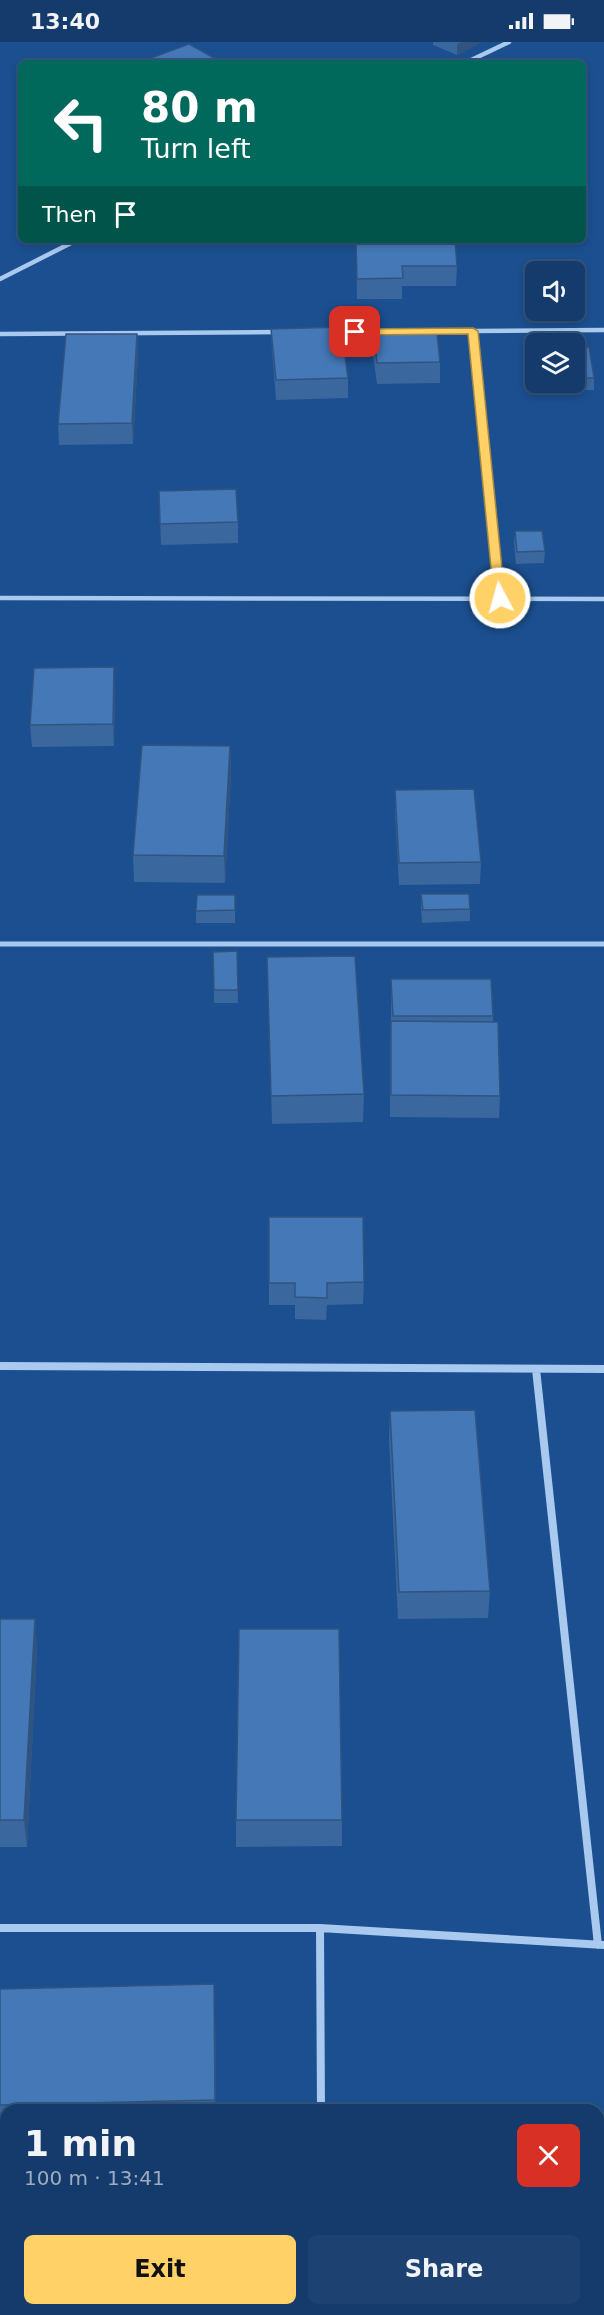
<!DOCTYPE html>
<html lang="en">
<head>
<meta charset="utf-8">
<style>
	body { margin:0; font-family:"DejaVu Sans",sans-serif; background:#1d4271; color:#f1f3f6; height:100vh; display:flex; flex-direction:column; font-size:22px; white-space:nowrap }
	* { box-sizing:border-box; margin:0 }
	p { font-size:20px; color:#9dadc1 }
	.icon { flex:none; width:33px; height:33px; fill:none; stroke:currentColor; stroke-width:2; stroke-linecap:round; stroke-linejoin:round }
	.map { position:relative; flex:1; overflow:hidden }
	.sheet { position:absolute; left:0px; top:2062px; width:604px; height:212px; display:flex; flex-direction:column; background:#143b6b; border-radius:18px 18px 0 0; box-shadow:0 3px 9px #0003,0 0 0 2px #33557e }
	.sheet>* { flex:none }
	.hud { position:absolute; left:18px; top:18px; width:568px; height:183px; border-radius:9px; box-shadow:0 3px 9px #0003,0 0 0 2px #33557e; background:#00695c; color:#fff; overflow:hidden }
	.tools { position:absolute; left:525px; top:219px; display:grid; gap:12px }
	.tools a { display:grid; place-items:center; width:60px; height:60px; border-radius:9px; background:#143b6b; box-shadow:0 3px 9px #0003,0 0 0 2px #33557e; font-size:30px }
	.pin { position:absolute; display:grid; place-items:center; width:51px; height:51px; color:#fff; margin:-26px; border-radius:12px; box-shadow:0 3px 9px #0006 }
	.me { position:absolute; width:66px; margin:-33px; rotate:354deg; stroke-linejoin:round; filter:drop-shadow(0 0 4px #0008) }
	.turn { display:flex; align-items:center; gap:21px; height:126px; padding:0 24px; font-size:27px }
	.turn .icon { width:78px; height:78px; stroke-width:2.5 }
	.turn b { display:block; font-size:42px; line-height:51px }
	.then { display:flex; align-items:center; height:57px; padding:0 24px; background:#0003; gap:12px; font-size:22px }
	.round { display:grid; place-items:center; flex:none; width:63px; height:63px; border-radius:9px; background:#1d4271 }
	.headline { display:flex; align-items:center; justify-content:space-between; height:102px; padding:0 24px }
	h1 { font-size:36px; font-weight:700; line-height:45px }
	.button { display:flex; gap:12px; margin-top:auto; padding:12px 24px }
	.button a { flex:1; height:69px; border-radius:9px; background:#ffd166; color:#111; font-size:24px; font-weight:700; line-height:69px; text-align:center }
	.button a+a { background:#1d4271; color:#f1f3f6 }
	.status { display:flex; justify-content:space-between; align-items:center; height:42px; padding:0 30px; background:#143b6b; direction:ltr }
	.status svg { height:16px; fill:currentColor }
	.map>svg:first-child { display:block }
	.lines { fill:none; stroke-linecap:round; stroke-linejoin:round }
	.minor-far2 { stroke:#a9c9ee; stroke-width:4.5 }
	.minor-far1 { stroke:#a9c9ee; stroke-width:5 }
	.minor { stroke:#a9c9ee; stroke-width:8 }
	.wall { fill:#3a679d }
	.shaded-wall { fill:#305480 }
	.building { fill:#4478b7; stroke:#305480; stroke-width:1.5 }
	.route { fill:#ffd166; stroke:#a68842; stroke-width:1.5 }
</style>
</head>
<body>
<div class="status"><b>13:40</b><svg viewBox="0 0 49 12"><path d="M0 12V9h3v3zM5 12V6h3v6zM10 12V3h3v9zM15 12V0h3v12zM26 1h20v11H26zM47 4h2v5h-2z"/></svg></div>
<div class="map">
<svg width="604" height="2273" viewBox="0 0 604 2273">
	<rect width="100%" height="100%" fill="#1b4f8f"/>
	<g class="lines">
		<path class="minor-far2" d="M 465,21 L 509,0
			M 0,237 L 77,198
			M 473,289 L 500,556
			M 334,290 L 604,288
			M 0,292 L 278,290
			M 0,556 L 604,557"/>
		<path class="minor-far1" d="M 0,902 L 604,902"/>
		<path class="minor" d="M 0,1324 L 604,1327
			M 536,1327 L 598,1903
			M 0,1886 L 320,1886 L 604,1903
			M 320,1886 L 321,2068
			M 321,2268 L 321,2273"/>
	</g>
	<path class="wall" d="M 433,0 L 482,0 L 457,13 L 433,3 Z
		M 356,198 L 457,224 L 456,244 L 402,244 L 402,257 L 357,257 Z
		M 271,287 L 348,336 L 348,356 L 276,358 L 272,308 Z
		M 137,292 L 138,313 L 133,402 L 59,403 L 58,382 Z
		M 374,293 L 440,320 L 440,341 L 377,342 L 373,313 Z
		M 574,305 L 594,336 L 594,348 L 541,348 L 540,340 L 574,340 Z
		M 159,449 L 238,480 L 238,501 L 161,503 Z
		M 515,489 L 545,509 L 544,521 L 516,522 L 514,501 Z
		M 115,647 L 114,704 L 32,705 L 30,683 Z
		M 230,704 L 231,731 L 225,841 L 134,840 L 133,813 Z
		M 395,748 L 481,820 L 480,842 L 399,843 L 395,770 Z
		M 421,852 L 470,867 L 470,879 L 422,881 L 421,865 Z
		M 235,853 L 235,881 L 196,881 L 196,869 Z
		M 237,909 L 238,961 L 214,961 L 213,910 Z
		M 267,915 L 364,1052 L 363,1080 L 272,1082 Z
		M 391,937 L 493,974 L 493,980 L 500,1054 L 499,1076 L 390,1075 L 390,1001 L 391,979 Z
		M 269,1175 L 364,1240 L 363,1262 L 327,1263 L 326,1278 L 295,1277 L 295,1263 L 269,1263 Z
		M 390,1369 L 490,1549 L 488,1576 L 398,1577 L 389,1397 Z
		M 0,1577 L 37,1604 L 27,1805 L 0,1805 Z
		M 236,1778 L 342,1778 L 342,1804 L 236,1805 Z
		M 0,1947 L 215,1968 L 216,2068 L 6,2068 L 6,2089 L 0,2089 Z
		M 0,2091 L 6,2091 L 6,2239 L 0,2239 Z"/>
	<path class="shaded-wall" d="M 461,0 L 482,0 L 457,13 L 457,2 Z
		M 137,292 L 138,313 L 133,402 L 132,381 Z
		M 114,625 L 115,647 L 114,704 L 113,682 Z
		M 230,704 L 231,731 L 225,841 L 224,814 Z
		M 35,1577 L 37,1604 L 27,1805 L 24,1778 Z
		M 214,1942 L 215,1968 L 216,2068 L 215,2068 Z"/>
	<path class="building" d="M 189,2 L 223,21 L 146,21 L 143,19 Z
		M 356,198 L 455,198 L 457,224 L 402,224 L 403,236 L 357,237 Z
		M 341,285 L 348,336 L 276,338 L 271,287 Z
		M 437,291 L 440,320 L 377,321 L 374,293 Z
		M 66,292 L 137,292 L 132,381 L 58,382 Z
		M 574,305 L 589,305 L 594,336 L 574,336 Z
		M 236,447 L 238,480 L 160,482 L 159,449 Z
		M 515,489 L 542,489 L 545,509 L 517,510 Z
		M 114,625 L 113,682 L 30,683 L 34,626 Z
		M 142,703 L 230,704 L 224,814 L 133,813 Z
		M 474,747 L 481,820 L 399,821 L 395,748 Z
		M 421,852 L 469,852 L 470,867 L 423,868 Z
		M 197,853 L 235,853 L 235,868 L 196,869 Z
		M 237,909 L 238,948 L 214,948 L 213,910 Z
		M 355,914 L 364,1052 L 271,1054 L 267,915 Z
		M 391,937 L 491,937 L 493,974 L 393,974 Z
		M 391,979 L 498,980 L 500,1054 L 391,1053 Z
		M 269,1175 L 363,1175 L 364,1240 L 327,1241 L 327,1256 L 295,1255 L 295,1241 L 269,1241 Z
		M 475,1368 L 490,1549 L 399,1550 L 390,1369 Z
		M 0,1577 L 35,1577 L 24,1778 L 0,1778 Z
		M 239,1587 L 339,1587 L 342,1778 L 236,1778 Z
		M 214,1942 L 215,2058 L 0,2063 L 0,1947 Z
		M 0,2091 L 6,2091 L 6,2214 L 0,2214 Z"/>
	<path class="route" d="M 473,286 L 478,289 L 505,556 L 500,559 L 494,556 L 468,292 L 355,293 L 350,290 L 355,287 Z"/>
</svg>
<div class="tools">
<a><svg class="icon" aria-label="sound" viewBox="0 0 24 24"><path d="M4 9h4l5-4v14l-5-4H4zM17 9q2 3 0 6"/></svg></a>
<a><svg class="icon" aria-label="layers" viewBox="0 0 24 24"><path d="M12 4l9 5-9 5-9-5zM3 14l9 5 9-5"/></svg></a>
</div>
<div class="pin" style="left:355px;top:290px;background:#d93025"><svg class="icon" aria-label="arrive" viewBox="0 0 24 24"><path d="M6 21V4h12l-3 4 3 4H6"/></svg></div>
<svg class="me" style="left:500px;top:556px" viewBox="-20 -20 40 40"><circle r="17" fill="#ffd166" stroke="#fff" stroke-width="3"/><path d="M0-11L8 9 0 5-8 9z" fill="#fff"/></svg>
<div class="hud">
<div class="turn"><svg class="icon" aria-label="left" viewBox="0 0 24 24"><path d="M17 20v-9H6M10 6l-5 5 5 5"/></svg><div><b>80 m</b>Turn left</div></div>
<div class="then">Then<svg class="icon" aria-label="arrive" viewBox="0 0 24 24"><path d="M6 21V4h12l-3 4 3 4H6"/></svg></div>
</div>
<section class="sheet">
<div class="headline"><div><h1>1 min</h1><p>100 m · 13:41</p></div><a class="round" style="background:#d93025;color:#fff"><svg class="icon" aria-label="close" viewBox="0 0 24 24"><path d="M6 6l12 12M18 6L6 18"/></svg></a></div>
<div class="button"><a>Exit</a><a>Share</a></div>
</section>
</div>
</body>
</html>
